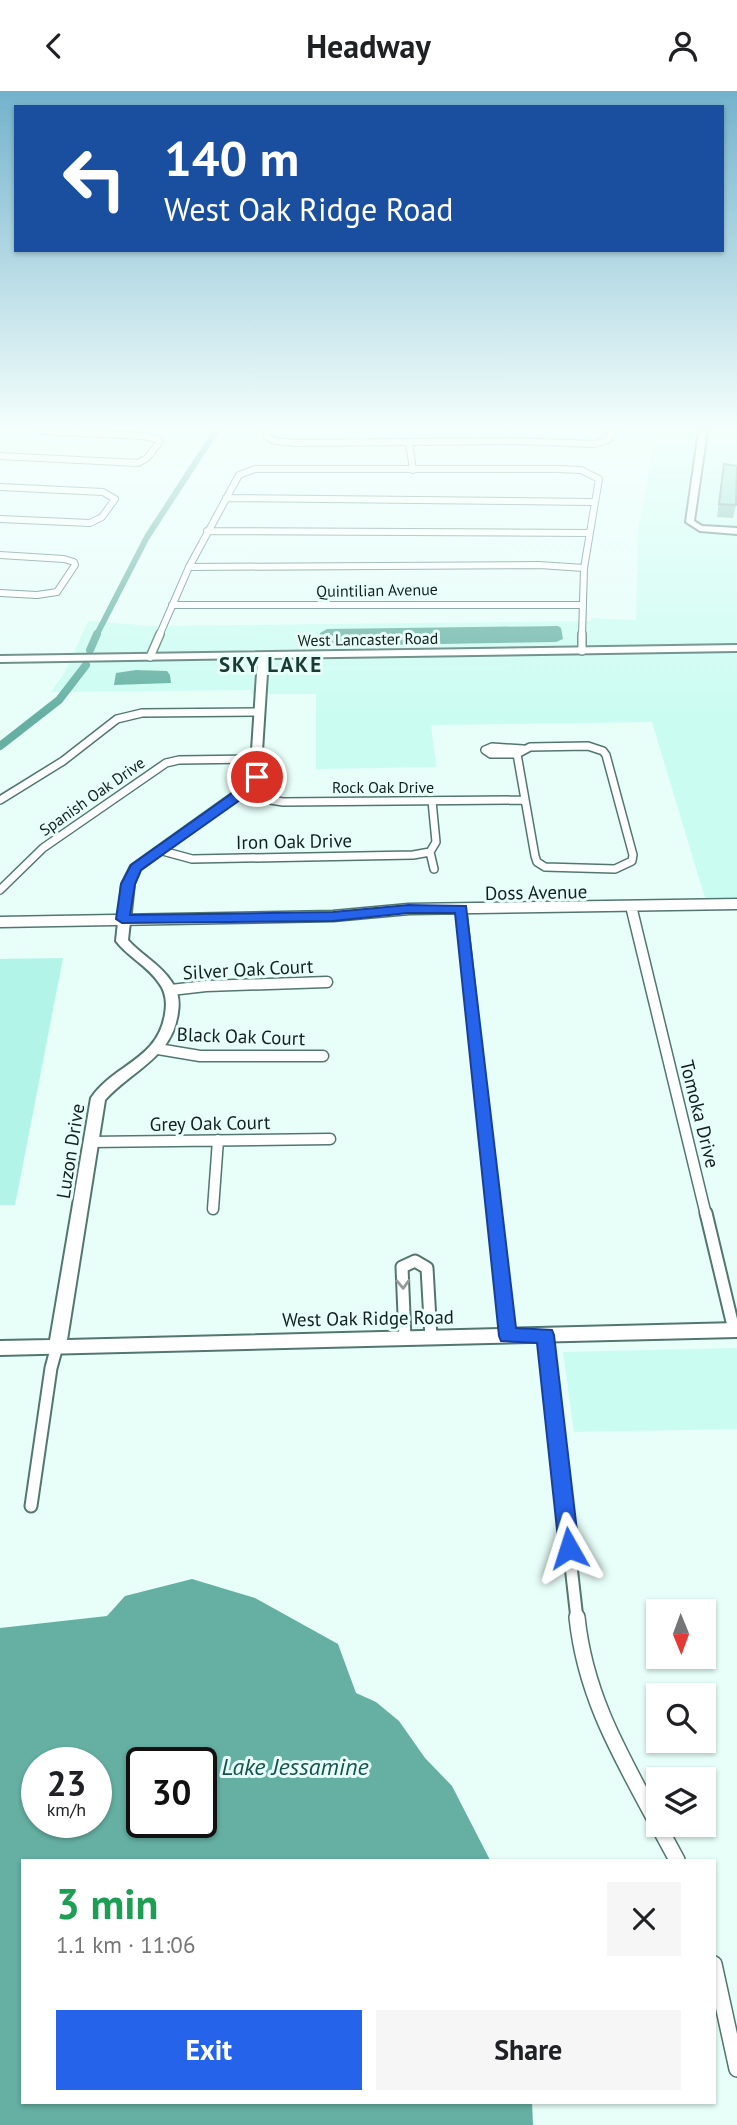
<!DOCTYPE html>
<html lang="en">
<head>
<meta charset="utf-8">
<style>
	body { margin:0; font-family:"PT Sans",sans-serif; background:#f6f6f6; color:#202124; height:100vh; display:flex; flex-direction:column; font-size:26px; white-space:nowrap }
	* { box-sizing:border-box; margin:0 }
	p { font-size:23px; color:#757577 }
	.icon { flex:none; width:38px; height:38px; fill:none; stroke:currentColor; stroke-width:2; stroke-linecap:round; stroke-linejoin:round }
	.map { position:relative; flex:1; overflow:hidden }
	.panel { position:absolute; left:21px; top:1768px; width:695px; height:245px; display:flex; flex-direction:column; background:#fff; border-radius:0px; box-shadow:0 2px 5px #0004 }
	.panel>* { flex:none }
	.banner { position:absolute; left:14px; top:14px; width:710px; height:147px; border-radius:0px; box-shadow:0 2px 5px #0004; background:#1a4fa0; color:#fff; overflow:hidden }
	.needle { width:46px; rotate:179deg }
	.tools { position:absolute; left:646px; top:1508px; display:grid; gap:14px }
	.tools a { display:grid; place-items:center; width:70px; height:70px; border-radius:0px; background:#fff; box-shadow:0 2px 5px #0004; font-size:35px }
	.speed { position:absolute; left:21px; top:1656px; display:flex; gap:14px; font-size:35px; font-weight:700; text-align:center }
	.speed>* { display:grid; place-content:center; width:91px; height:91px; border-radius:50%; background:#fff; box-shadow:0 2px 5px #0004; line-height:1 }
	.speed small { font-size:18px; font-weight:400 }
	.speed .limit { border:4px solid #111; border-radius:10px; background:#fff; color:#111 }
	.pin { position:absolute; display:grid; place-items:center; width:60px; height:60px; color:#fff; margin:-30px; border:4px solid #fff; border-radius:50%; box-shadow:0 2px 7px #0007 }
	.me { position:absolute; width:77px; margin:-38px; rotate:354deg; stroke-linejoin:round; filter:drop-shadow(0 0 5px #0008) }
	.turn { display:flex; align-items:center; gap:24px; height:147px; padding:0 35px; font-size:32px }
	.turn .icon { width:91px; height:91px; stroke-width:2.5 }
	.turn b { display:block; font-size:49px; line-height:60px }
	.round { display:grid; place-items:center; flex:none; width:74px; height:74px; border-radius:0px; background:#f6f6f6 }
	.headline { display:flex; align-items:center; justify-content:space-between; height:119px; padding:0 35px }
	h1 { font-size:42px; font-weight:700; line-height:52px; color:#1e9e55 }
	.action { display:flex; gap:14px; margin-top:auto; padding:14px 35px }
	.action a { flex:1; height:80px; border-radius:0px; background:#2563eb; color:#fff; font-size:28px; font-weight:700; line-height:80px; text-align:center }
	.action a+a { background:#f6f6f6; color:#202124 }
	header { display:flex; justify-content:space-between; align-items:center; height:91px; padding:0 35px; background:#fff; font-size:32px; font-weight:700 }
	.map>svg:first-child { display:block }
	.built { fill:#cbfcf2 }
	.green { fill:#b2f4e7 }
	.water { fill:#65b0a3; fill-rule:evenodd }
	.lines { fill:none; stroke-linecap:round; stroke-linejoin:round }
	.canal-far1 { stroke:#65b0a3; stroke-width:6 }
	.canal { stroke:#65b0a3; stroke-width:8 }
	.street-far4-casing { stroke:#53766f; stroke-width:8 }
	.street-far3-casing { stroke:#53766f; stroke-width:10 }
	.street-far2-casing { stroke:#53766f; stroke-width:13 }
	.street-far1-casing { stroke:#53766f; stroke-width:15 }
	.street-casing { stroke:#53766f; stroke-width:18 }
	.secondary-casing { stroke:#53766f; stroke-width:4 }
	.street-far4 { stroke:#fff; stroke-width:6 }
	.street-far3 { stroke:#fff; stroke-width:7 }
	.street-far2 { stroke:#fff; stroke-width:10 }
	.street-far1 { stroke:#fff; stroke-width:11 }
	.street { stroke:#fff; stroke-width:15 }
	.secondary { fill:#fff; fill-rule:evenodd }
	.wall { fill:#7cbcb0 }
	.building { fill:#90dbcd; stroke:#659990; stroke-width:2 }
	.oneway { stroke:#949b9a }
	.route { fill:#2563eb; stroke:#184099; stroke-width:2 }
	.labels { text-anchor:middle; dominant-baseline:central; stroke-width:6; stroke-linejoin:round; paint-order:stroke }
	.far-street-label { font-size:16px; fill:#12201e; stroke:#e7fef9 }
	.street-label { font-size:19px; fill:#12201e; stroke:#e7fef9 }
	.far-district-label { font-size:21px; font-weight:bold; letter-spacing:2px; fill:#193b35; stroke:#e7fef9 }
	.near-water-label { font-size:24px; font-style:italic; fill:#14544b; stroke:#e7fef9 }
</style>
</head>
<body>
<header><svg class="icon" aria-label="back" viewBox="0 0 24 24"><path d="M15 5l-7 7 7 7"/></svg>Headway<svg class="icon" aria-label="person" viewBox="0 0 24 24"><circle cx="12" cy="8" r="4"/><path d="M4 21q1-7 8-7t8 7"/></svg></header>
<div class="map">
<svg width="737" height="2034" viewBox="0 0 737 2034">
	<rect width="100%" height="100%" fill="#e7fef9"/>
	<path class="built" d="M 656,340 L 737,340 L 737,806 L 705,807 L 652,631 L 431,634 L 436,676 L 316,678 L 316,603 L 251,603 L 251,599 L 51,601 L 65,581 L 88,530 L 154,535 L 591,530 L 592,527 L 636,529 L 638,440 Z
		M 737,1257 L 737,1338 L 574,1341 L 563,1261 Z"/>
	<path class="green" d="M 63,867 L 15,1114 L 0,1114 L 0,868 Z"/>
	<path class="water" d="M 558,535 L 561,537 L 563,548 L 556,551 L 329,555 L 321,552 L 320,542 L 327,538 Z
		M 136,579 L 167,580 L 170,584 L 171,592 L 114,594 L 116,582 Z
		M 192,1488 L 255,1507 L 338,1553 L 356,1602 L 376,1611 L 399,1630 L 425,1667 L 452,1695 L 490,1769 L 23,1769 L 23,2011 L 532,2011 L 533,2034 L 0,2034 L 0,1537 L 107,1525 L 125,1505 ZM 37,1671 L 96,1671 L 96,1731 L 37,1731 ZM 142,1671 L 201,1671 L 201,1731 L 142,1731 Z"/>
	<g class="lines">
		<path class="canal-far1" d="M 96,545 L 147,446 L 216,340"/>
		<path class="canal" d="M 90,559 L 97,543
			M 0,655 L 59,609 L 86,574"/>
		<defs>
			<path id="street-far4" d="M 267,340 L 266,345 L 275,350 L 295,352 L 515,350 L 594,353 L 608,349 L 612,340
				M 409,351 L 413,379
				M 0,365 L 138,372 L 147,367 L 159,352 L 158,348 L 143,345 L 42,340
				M 0,396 L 103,401 L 115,408 L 102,426 L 90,432 L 0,428
				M 226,407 L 593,411
				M 207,440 L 589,442
				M 0,464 L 64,468 L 74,471 L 75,474 L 57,501 L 37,504 L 0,502
				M 189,476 L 539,474 L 584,477
				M 172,514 L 582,514
				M 159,545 L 189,476 L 239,384 L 255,378 L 558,378 L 581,379 L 599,388 L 584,477 L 582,545"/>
			<path id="street-far3" d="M 582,560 L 582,543
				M 150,566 L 160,543
				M 588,655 L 603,660 L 606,664 L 633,764 L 632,770 L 615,778 L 545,776 L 537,771 L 535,765 L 517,663 L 530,656 Z
				M 517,663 L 491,663 L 485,659 L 492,656 L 523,658
				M 243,701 L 258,707 L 283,711 L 524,709
				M 0,709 L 63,670 L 117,628 L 142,622 L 260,621
				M 159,759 L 192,768 L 413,764 L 430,761
				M 430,761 L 436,751 L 432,710
				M 430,761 L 434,778
				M 0,799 L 43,757 L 166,672 L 179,669 L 258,668"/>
			<path id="street-far2" d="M 631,815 L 706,1124
				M 461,818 L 495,1124
				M 0,831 L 333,825 L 409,818 L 737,813
				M 171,899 L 206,895 L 327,891
				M 158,958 L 200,965 L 323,965
				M 90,1051 L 330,1048
				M 213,1118 L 218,1049"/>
			<path id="street-far1" d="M 494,1122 L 508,1245
				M 706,1122 L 734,1239
				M 545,1244 L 577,1528
				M 405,1247 L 402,1176 L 415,1170 L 427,1177 L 431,1247
				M 31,1415 L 51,1277 L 57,1255"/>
			<path id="street" d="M 577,1526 C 585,1605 621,1665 658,1734
				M 658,1734 L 677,1769
				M 714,1873 L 737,1978"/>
			<path id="secondary" d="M 699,340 L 707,340 L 694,430 L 702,435 L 737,437 L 737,443 L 700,440 L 686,431 Z
				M 737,554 L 737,560 L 268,567 L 260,691 L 140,779 L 134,793 L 128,849 C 141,864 160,873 171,890 C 178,900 180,909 178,921 C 173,966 132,979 105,1009 L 67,1249 L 737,1232 L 737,1246 L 0,1264 L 0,1250 L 50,1249 L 91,1007 C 114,973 158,969 165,923 C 167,912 166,901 159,892 C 148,875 128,866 116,850 L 122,793 L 131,775 L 250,690 L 258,567 L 0,571 L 0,565 Z"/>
		</defs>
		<use href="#street-far4" class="street-far4-casing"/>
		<use href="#street-far3" class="street-far3-casing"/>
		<use href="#street-far2" class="street-far2-casing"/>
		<use href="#street-far1" class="street-far1-casing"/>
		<use href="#street" class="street-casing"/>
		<use href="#secondary" class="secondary-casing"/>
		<use href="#street-far4" class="street-far4"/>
		<use href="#street-far3" class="street-far3"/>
		<use href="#street-far2" class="street-far2"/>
		<use href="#street-far1" class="street-far1"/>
		<use href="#street" class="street"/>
		<use href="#secondary" class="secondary"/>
	</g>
	<path class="wall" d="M 724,373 L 736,414 L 733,427 L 717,426 Z"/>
	<path class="building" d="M 724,373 L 737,375 L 736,414 L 719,413 Z"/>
	<defs><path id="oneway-chevron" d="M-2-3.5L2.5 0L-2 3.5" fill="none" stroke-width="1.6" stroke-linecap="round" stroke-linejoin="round" transform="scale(1.75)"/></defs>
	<use class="oneway" href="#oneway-chevron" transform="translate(403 1193) rotate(88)"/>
	<linearGradient id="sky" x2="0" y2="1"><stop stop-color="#73b2cc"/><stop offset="0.54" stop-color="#f4fffc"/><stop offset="1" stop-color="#f4fffc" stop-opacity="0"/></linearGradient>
	<rect width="737" height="624" fill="url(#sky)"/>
	<path class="route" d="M 257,682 L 263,686 L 247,704 L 141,779 L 135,793 L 130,824 L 333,821 L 408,814 L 466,815 L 516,1237 L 552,1239 L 554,1244 L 579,1457 L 576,1463 L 569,1466 L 562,1463 L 559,1457 L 537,1252 L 501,1250 L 499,1245 L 455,822 L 408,822 L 333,830 L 122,832 L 116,828 L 121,793 L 131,774 L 238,698 L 252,683 Z"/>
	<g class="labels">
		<g class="far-street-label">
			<text transform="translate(377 499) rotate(-1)">Quintilian Avenue</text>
			<text transform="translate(368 548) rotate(-1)">West Lancaster Road</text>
			<text x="383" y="696">Rock Oak Drive</text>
			<text transform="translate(92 705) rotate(-35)">Spanish Oak Drive</text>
		</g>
		<g class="street-label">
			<text transform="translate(294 750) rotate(-1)">Iron Oak Drive</text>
			<text transform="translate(536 801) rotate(-1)">Doss Avenue</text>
			<text transform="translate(248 878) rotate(-3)">Silver Oak Court</text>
			<text transform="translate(241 945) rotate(2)">Black Oak Court</text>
			<text transform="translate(700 1023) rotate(76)">Tomoka Drive</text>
			<text transform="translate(210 1032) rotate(-1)">Grey Oak Court</text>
			<text transform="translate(70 1060) rotate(-81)">Luzon Drive</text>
			<text transform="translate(368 1227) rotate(-1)">West Oak Ridge Road</text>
		</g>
		<g class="far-district-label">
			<text x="271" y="573">SKY LAKE</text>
		</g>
		<g class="near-water-label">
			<text x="295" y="1675">Lake Jessamine</text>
		</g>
	</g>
</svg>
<div class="tools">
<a><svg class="needle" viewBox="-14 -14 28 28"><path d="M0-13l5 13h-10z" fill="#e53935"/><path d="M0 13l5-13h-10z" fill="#757577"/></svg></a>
<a><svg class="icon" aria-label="search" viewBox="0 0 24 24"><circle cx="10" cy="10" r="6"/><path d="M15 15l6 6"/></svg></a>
<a><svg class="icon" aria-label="layers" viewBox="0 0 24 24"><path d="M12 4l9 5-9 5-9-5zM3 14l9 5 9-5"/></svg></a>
</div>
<div class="speed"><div>23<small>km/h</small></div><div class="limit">30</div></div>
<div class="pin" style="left:257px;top:686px;background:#d93025"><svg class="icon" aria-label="arrive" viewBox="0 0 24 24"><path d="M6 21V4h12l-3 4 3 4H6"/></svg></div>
<svg class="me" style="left:569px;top:1457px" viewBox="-20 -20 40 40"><path d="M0-17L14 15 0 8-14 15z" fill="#2563eb" stroke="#fff" stroke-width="4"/></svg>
<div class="banner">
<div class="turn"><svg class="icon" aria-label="left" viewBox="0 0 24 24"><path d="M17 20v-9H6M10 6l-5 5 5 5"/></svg><div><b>140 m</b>West Oak Ridge Road</div></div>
</div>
<section class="panel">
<div class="headline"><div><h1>3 min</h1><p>1.1 km · 11:06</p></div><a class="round"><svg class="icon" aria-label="close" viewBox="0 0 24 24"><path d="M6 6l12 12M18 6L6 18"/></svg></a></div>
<div class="action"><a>Exit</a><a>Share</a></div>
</section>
</div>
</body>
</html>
